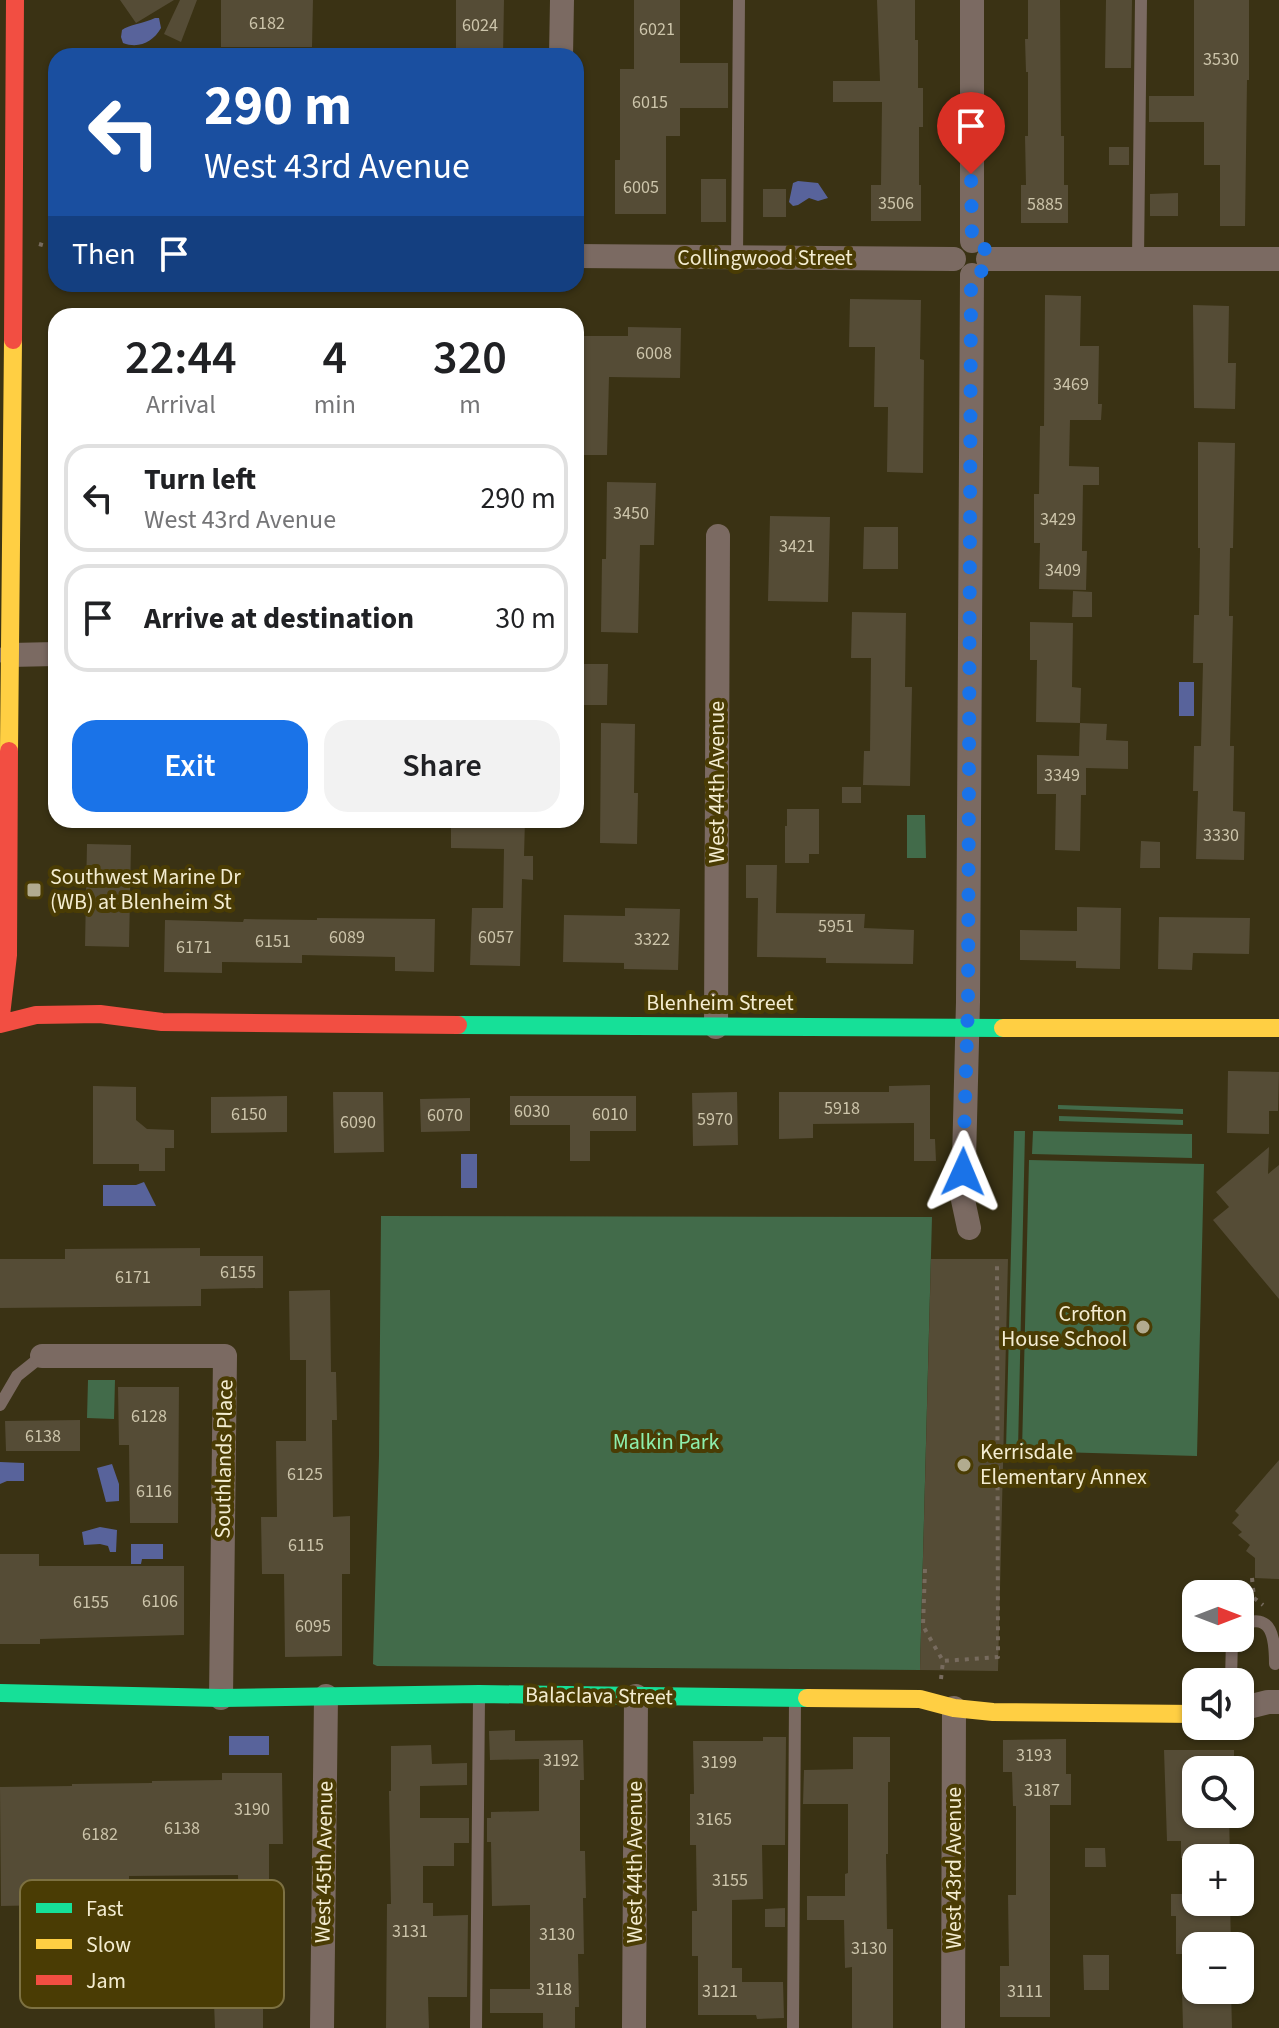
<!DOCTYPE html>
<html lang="en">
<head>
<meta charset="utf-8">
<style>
	body { margin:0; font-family:"Source Sans 3",sans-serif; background:#f2f2f2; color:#202124; height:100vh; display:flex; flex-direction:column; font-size:30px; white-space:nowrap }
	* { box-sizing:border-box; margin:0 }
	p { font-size:26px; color:#757577 }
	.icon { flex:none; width:44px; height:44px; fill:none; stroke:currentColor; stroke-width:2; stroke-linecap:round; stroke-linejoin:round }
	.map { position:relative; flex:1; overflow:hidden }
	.side { position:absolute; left:48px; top:308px; width:536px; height:520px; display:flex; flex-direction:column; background:#fff; border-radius:24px; box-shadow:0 2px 6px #0004 }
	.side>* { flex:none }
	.top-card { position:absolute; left:48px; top:48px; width:536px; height:244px; border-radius:24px; box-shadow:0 2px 6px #0004; background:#1a4fa0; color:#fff; overflow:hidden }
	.needle { width:52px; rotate:90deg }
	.buttons { position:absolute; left:1182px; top:1580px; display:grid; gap:16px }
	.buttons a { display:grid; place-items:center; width:72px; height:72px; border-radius:16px; background:#fff; box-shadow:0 2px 6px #0004; font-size:40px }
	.pin { position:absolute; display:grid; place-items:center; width:68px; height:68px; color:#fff; margin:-82px -34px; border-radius:50% 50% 50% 0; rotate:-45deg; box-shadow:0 0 8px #0007 }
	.pin .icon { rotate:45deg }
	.me { position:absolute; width:88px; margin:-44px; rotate:1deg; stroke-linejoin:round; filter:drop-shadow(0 0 6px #0008) }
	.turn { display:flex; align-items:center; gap:28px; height:168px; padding:0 24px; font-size:36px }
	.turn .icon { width:104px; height:104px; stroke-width:2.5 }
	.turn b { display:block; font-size:56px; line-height:68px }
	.then { display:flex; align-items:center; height:76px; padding:0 24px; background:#0003; gap:16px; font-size:30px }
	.eta { display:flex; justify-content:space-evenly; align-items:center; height:136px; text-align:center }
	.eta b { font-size:48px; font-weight:600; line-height:56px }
	.action { display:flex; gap:16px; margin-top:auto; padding:16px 24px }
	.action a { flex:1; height:92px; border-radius:24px; background:#1a73e8; color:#fff; font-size:32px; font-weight:600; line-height:92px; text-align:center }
	.action a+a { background:#f2f2f2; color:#202124 }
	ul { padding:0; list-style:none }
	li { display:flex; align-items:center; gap:24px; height:108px; margin:0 16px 12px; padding:0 8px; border:4px solid #e0e0e0; border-radius:24px }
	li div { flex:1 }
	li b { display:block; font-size:30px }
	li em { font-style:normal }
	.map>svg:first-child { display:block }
	.green { fill:#426b4a }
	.water { fill:#58639b }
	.building { fill:#554c36 }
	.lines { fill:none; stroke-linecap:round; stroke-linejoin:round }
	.path { stroke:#776b5e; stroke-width:4; stroke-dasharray:4 6; stroke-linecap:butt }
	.lane { stroke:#7b6a62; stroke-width:12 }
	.street { stroke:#7b6a62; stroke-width:24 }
	.fast { stroke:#16e098; stroke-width:18 }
	.slow { stroke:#ffcf43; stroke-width:18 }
	.jam { stroke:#f24e42; stroke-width:18 }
	.route { stroke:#1a73e8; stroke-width:14; stroke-dasharray:0 25.2 }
	.poi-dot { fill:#b2ab8f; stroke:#4a3c04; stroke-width:3 }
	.labels { text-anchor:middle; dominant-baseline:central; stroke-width:8; stroke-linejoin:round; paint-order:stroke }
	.number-label { font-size:18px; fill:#ccc4aa }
	.street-label { font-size:22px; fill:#f3ecd1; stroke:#4a3c04 }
	.poi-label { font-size:22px; fill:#f3ecd1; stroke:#4a3c04; text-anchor:start }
	.park-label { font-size:22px; fill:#8defad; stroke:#4a3c04 }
	.key { fill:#4a3c04; stroke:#7d7142; stroke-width:2 }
	.key-label { font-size:22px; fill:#f3ecd1 }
</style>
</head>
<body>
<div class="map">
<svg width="1279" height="2028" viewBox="0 0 1279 2028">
	<rect width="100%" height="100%" fill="#3a3214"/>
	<path class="green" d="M 907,815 L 925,815 L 926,858 L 907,858 Z
		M 1058,1105 L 1183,1109 L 1183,1114 L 1058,1109 Z
		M 1059,1116 L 1183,1120 L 1183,1125 L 1059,1121 Z
		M 1014,1131 L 1025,1131 L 1018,1450 L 1006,1450 Z
		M 1033,1131 L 1192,1134 L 1192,1158 L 1032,1154 Z
		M 1029,1160 L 1204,1164 L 1197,1456 L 1022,1451 Z
		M 381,1216 L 932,1217 L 920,1670 L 377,1666 L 373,1664 L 379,1456 Z
		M 88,1380 L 115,1380 L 114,1419 L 87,1418 Z"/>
	<path class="water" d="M 155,18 L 159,18 L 161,28 C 153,42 139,49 123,43 L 121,37 L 122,30 C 128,25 145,23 155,18 Z
		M 798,181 L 818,183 L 828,198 L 818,201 L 809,198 L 798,205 L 793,206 L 789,202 L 793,183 Z
		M 1179,682 L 1194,682 L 1194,716 L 1179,716 Z
		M 461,1154 L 477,1154 L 477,1188 L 461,1188 Z
		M 144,1182 L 156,1206 L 103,1206 L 103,1185 L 136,1185 Z
		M 0,1462 L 24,1463 L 24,1481 L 7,1481 L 0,1484 Z
		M 112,1464 L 119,1484 L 119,1501 L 106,1502 L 97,1468 Z
		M 100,1527 L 117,1530 L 116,1552 L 110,1552 L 108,1546 L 100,1544 L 84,1545 L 82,1532 Z
		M 131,1544 L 163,1544 L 163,1559 L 142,1559 L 141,1564 L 131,1564 Z
		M 229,1736 L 269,1736 L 269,1755 L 229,1755 Z"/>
	<path class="building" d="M 120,0 L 174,0 L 136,23 Z
		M 180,0 L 197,0 L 181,42 L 164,34 Z
		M 221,0 L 313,0 L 312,47 L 221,47 Z
		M 456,0 L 504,0 L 503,56 L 456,56 Z
		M 634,0 L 680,0 L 680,63 L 728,63 L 728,108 L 680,108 L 680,136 L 666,136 L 666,214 L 615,214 L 615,160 L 620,160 L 620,69 L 634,69 Z
		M 877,0 L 915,0 L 915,40 L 918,40 L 918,88 L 923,88 L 923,127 L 919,127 L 919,185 L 921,185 L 921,221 L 871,221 L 871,185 L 881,185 L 882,102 L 833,102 L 833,81 L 880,81 Z
		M 1028,0 L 1060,0 L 1061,136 L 1064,136 L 1064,185 L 1068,185 L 1068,223 L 1021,223 L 1021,185 L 1026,185 L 1025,136 L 1028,136 L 1028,72 L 1026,72 L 1025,39 L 1028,39 Z
		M 1106,0 L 1132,0 L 1131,68 L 1105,68 Z
		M 1194,0 L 1249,0 L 1249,80 L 1247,80 L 1245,226 L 1220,226 L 1220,165 L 1204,165 L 1204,122 L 1149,122 L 1149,96 L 1194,96 Z
		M 1109,147 L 1129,147 L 1129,165 L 1109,165 Z
		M 701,179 L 726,179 L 726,222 L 701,222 Z
		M 763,189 L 786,189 L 786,217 L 763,217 Z
		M 1178,193 L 1178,216 L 1150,216 L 1150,194 Z
		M 1045,295 L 1081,296 L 1080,346 L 1099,346 L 1098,404 L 1102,404 L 1101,420 L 1070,420 L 1069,466 L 1099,467 L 1099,485 L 1083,485 L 1082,551 L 1087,551 L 1086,590 L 1039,589 L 1040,543 L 1034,543 L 1034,494 L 1039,494 L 1040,426 L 1044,426 Z
		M 850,299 L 921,300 L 920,359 L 924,360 L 923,473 L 887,472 L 888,407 L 874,407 L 875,347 L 849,347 Z
		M 1193,305 L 1229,306 L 1228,363 L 1236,363 L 1235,409 L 1194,408 Z
		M 628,327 L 681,328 L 680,378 L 609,377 L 607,455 L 576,455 L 576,336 L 628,336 Z
		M 1198,442 L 1235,443 L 1233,548 L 1230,548 L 1229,616 L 1233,616 L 1230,746 L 1234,746 L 1233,811 L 1245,812 L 1244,860 L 1196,859 L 1198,791 L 1193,791 L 1194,746 L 1201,746 L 1203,663 L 1193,663 L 1194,615 L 1199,615 L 1200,548 L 1198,548 Z
		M 607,482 L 656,483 L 654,545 L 640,545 L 638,633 L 601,632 L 602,559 L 606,559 Z
		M 770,516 L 830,517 L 828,602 L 768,601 Z
		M 864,527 L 898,527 L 898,569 L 863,569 Z
		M 1073,591 L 1092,592 L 1092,617 L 1072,617 Z
		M 852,612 L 906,613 L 905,687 L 912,687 L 910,786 L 863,785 L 864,751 L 870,751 L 871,658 L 851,658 Z
		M 1030,622 L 1073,623 L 1072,687 L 1081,688 L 1080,723 L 1036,722 L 1037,660 L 1030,660 Z
		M 578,664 L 608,664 L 607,705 L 577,705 Z
		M 601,723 L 635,724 L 634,793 L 638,793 L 637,844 L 600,843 Z
		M 1080,723 L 1107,724 L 1106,740 L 1128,741 L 1128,769 L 1086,768 L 1086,795 L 1081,795 L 1080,851 L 1055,850 L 1056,794 L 1037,794 L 1037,755 L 1079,756 Z
		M 842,787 L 861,787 L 861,803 L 842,803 Z
		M 787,809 L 819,809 L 819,854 L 809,854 L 809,863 L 785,863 L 785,826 L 787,826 Z
		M 451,820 L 525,820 L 524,856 L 533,856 L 533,880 L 522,879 L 520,966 L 470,965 L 472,908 L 503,908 L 504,849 L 451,848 Z
		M 1141,841 L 1160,842 L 1160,868 L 1140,868 Z
		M 87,844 L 131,845 L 129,947 L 85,946 Z
		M 746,865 L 777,865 L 776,913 L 865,914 L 864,928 L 914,930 L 913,964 L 826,963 L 826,958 L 757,957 L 758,898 L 746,898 Z
		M 1077,907 L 1121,908 L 1120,969 L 1076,968 L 1076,961 L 1020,960 L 1020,930 L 1077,931 Z
		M 625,908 L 680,909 L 678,970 L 624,969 L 624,963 L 563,962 L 564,915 L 625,916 Z
		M 1159,917 L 1250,918 L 1249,954 L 1193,953 L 1192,970 L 1158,969 Z
		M 317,918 L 435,919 L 434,972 L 395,971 L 395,957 L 302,955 L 302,963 L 222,962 L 222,973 L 164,972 L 165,920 L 243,922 L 244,919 L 317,920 Z
		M 1228,1071 L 1279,1072 L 1278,1111 L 1269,1111 L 1269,1134 L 1227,1133 Z
		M 930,1085 L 930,1139 L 935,1139 L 936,1161 L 914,1161 L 914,1123 L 813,1124 L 813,1138 L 779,1139 L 779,1092 L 889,1092 L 889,1086 Z
		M 93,1086 L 136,1087 L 136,1120 L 147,1129 L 174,1130 L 174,1148 L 165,1148 L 165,1171 L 139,1171 L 139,1164 L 93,1164 Z
		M 333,1092 L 383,1092 L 384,1152 L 334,1153 Z
		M 737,1092 L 738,1145 L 693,1146 L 692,1093 Z
		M 287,1096 L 287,1132 L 211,1133 L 211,1097 Z
		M 510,1096 L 636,1096 L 636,1131 L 590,1131 L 590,1161 L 570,1161 L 570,1125 L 510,1125 Z
		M 470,1098 L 470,1131 L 421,1132 L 420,1099 Z
		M 1269,1147 L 1268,1174 L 1279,1165 L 1279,1299 L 1213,1220 L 1229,1207 L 1216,1192 Z
		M 200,1248 L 200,1256 L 263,1256 L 263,1288 L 201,1289 L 201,1306 L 0,1308 L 0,1259 L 65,1259 L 65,1249 Z
		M 931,1259 L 1008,1259 L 998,1671 L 920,1670 Z
		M 330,1290 L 331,1372 L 336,1372 L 337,1420 L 332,1420 L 333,1517 L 350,1516 L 350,1574 L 342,1574 L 342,1656 L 285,1657 L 284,1574 L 262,1574 L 261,1517 L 277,1517 L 276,1441 L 306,1441 L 306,1360 L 290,1360 L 289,1291 Z
		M 118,1387 L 179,1387 L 178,1523 L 130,1523 L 129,1445 L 119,1445 Z
		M 80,1420 L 80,1451 L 6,1451 L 5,1421 Z
		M 1279,1460 L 1279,1579 L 1255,1578 L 1255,1558 L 1246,1551 L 1250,1545 L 1238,1535 L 1242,1532 L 1232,1523 L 1239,1515 L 1235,1511 Z
		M 0,1554 L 39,1554 L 39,1566 L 184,1566 L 184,1635 L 40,1639 L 40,1644 L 0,1644 Z
		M 515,1730 L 515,1741 L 583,1740 L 584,1780 L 580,1780 L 580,1851 L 585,1851 L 586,1898 L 583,1898 L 584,1954 L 578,1954 L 579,2007 L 575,2007 L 575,2028 L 543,2028 L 543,2013 L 490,2013 L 490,1989 L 530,1989 L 530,1905 L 492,1906 L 491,1842 L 487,1842 L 487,1818 L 491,1818 L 491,1812 L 539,1811 L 539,1759 L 490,1760 L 489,1731 Z
		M 763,1737 L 786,1737 L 785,1845 L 762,1845 L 763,1899 L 732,1900 L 732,1968 L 742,1968 L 742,1982 L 783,1982 L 784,2018 L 757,2019 L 756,2015 L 698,2015 L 698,1956 L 692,1956 L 692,1911 L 697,1911 L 696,1845 L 690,1845 L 690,1794 L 694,1794 L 693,1741 L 763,1741 Z
		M 853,1737 L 890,1737 L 890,1782 L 888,1782 L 888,1854 L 886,1854 L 887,1929 L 893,1929 L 893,2028 L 852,2028 L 852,1967 L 845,1968 L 844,1920 L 807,1920 L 807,1896 L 845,1896 L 845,1874 L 848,1873 L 848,1804 L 803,1804 L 804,1770 L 853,1769 Z
		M 1066,1739 L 1066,1774 L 1071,1774 L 1071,1805 L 1050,1805 L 1050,2017 L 1000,2017 L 1000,1966 L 1009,1966 L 1008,1895 L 1016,1895 L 1016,1806 L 1013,1806 L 1012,1772 L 1003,1772 L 1003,1740 Z
		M 431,1745 L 432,1764 L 467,1763 L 467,1785 L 420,1786 L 420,1818 L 469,1818 L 469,1843 L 454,1843 L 454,1866 L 423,1866 L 423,1903 L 433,1903 L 433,1916 L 468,1915 L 467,1997 L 428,1997 L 429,2028 L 386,2028 L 387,1904 L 391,1904 L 389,1791 L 391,1791 L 391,1746 Z
		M 1164,1750 L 1234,1750 L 1234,1770 L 1196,1770 L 1196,1814 L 1229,1814 L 1230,1858 L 1181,1858 L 1181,1841 L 1167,1841 Z
		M 222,1773 L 282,1773 L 283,1844 L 269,1844 L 269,1919 L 239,1920 L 238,1875 L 129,1876 L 129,1885 L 51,1886 L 51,1905 L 1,1906 L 0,1787 L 72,1786 L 72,1784 L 152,1783 L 152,1781 L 222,1780 Z
		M 1085,1848 L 1105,1848 L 1106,1867 L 1085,1867 Z
		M 1171,1894 L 1196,1894 L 1196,1902 L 1230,1902 L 1231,1946 L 1196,1946 L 1196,1954 L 1176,1954 L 1176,1916 L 1171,1916 Z
		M 785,1908 L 785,1927 L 765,1927 L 765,1909 Z
		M 1083,1955 L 1109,1955 L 1109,1990 L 1084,1990 Z
		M 1182,1990 L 1231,1990 L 1232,2028 L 1183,2028 Z
		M 214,2003 L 263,2003 L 263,2028 L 215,2028 Z"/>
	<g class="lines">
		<path class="path" d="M 39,244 L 56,249
			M 925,1569 L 923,1626 L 943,1661
			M 1252,1578 L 1254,1598 L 1263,1605
			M 941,1679 L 943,1661 L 998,1657 L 997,1261"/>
		<path class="lane" d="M 737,258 L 739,0
			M 1138,259 L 1141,0
			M 0,1405 L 17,1376 L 42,1356
			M 1240,1626 C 1273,1609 1275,1641 1275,1664
			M 1231,1682 L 1232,1638
			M 476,2028 L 479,1697
			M 793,2028 L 795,1699"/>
		<path class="street" d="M 972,0 L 972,241
			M 561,56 L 562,0
			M 576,256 L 954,259
			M 988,259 L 1279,259
			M 10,655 L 56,654
			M 716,1027 L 718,536
			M 969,1228 L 963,1200 L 968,1002 L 972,275
			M 42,1356 L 225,1356 L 221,1698
			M 1240,1709 L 1268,1702 L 1279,1702
			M 322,2028 L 326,1696
			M 634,2028 L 636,1696
			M 953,2028 L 954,1708"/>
		<path class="fast" d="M 458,1025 L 1003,1028
			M 0,1693 L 221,1698 L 479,1694 L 807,1698"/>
		<path class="slow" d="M 9,751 L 13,340
			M 1003,1028 L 1279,1028
			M 807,1698 L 920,1699 L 954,1708 L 993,1712 L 1196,1714"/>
		<path class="jam" d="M 13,340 L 15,0
			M 0,1024 L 36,1015 L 100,1014 L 162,1022 L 458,1025
			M 0,1024 L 8,955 L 9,751"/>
	</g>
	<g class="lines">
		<path class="route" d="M 963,1172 L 968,1002 L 971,285 L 972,275 L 984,270 L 988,259 L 984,247 L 972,241 L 971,174"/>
	</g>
	<g class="poi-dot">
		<rect x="26" y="882" width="16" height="16" rx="4"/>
		<circle cx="1143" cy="1327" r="8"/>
		<circle cx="964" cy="1465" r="8"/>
	</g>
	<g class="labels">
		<g class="number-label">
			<text x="267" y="23">6182</text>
			<text x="480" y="25">6024</text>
			<text x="657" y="29">6021</text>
			<text x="1221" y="59">3530</text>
			<text x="650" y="102">6015</text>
			<text x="641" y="187">6005</text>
			<text x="896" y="203">3506</text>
			<text x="1045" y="204">5885</text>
			<text x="654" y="353">6008</text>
			<text x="1071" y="384">3469</text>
			<text x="631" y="513">3450</text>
			<text x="1058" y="519">3429</text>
			<text x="797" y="546">3421</text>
			<text x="1063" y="570">3409</text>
			<text x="1062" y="775">3349</text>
			<text x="1221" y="835">3330</text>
			<text x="836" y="926">5951</text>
			<text x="347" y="937">6089</text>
			<text x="496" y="937">6057</text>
			<text x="652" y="939">3322</text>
			<text x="273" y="941">6151</text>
			<text x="194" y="947">6171</text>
			<text x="842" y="1108">5918</text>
			<text x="532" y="1111">6030</text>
			<text x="249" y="1114">6150</text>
			<text x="610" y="1114">6010</text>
			<text x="445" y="1115">6070</text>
			<text x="715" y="1119">5970</text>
			<text x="358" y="1122">6090</text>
			<text x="238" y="1272">6155</text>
			<text x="133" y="1277">6171</text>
			<text x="149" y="1416">6128</text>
			<text x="43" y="1436">6138</text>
			<text x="305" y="1474">6125</text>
			<text x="154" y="1491">6116</text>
			<text x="306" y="1545">6115</text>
			<text x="160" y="1601">6106</text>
			<text x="91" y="1602">6155</text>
			<text x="313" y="1626">6095</text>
			<text x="1034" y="1755">3193</text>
			<text x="561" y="1760">3192</text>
			<text x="719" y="1762">3199</text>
			<text x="1042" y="1790">3187</text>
			<text x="252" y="1809">3190</text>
			<text x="714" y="1819">3165</text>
			<text x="182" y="1828">6138</text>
			<text x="100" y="1834">6182</text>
			<text x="730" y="1880">3155</text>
			<text x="410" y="1931">3131</text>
			<text x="557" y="1934">3130</text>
			<text x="869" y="1948">3130</text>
			<text x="554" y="1989">3118</text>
			<text x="720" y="1991">3121</text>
			<text x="1025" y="1991">3111</text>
		</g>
		<g class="street-label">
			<text x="765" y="258">Collingwood Street</text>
			<text transform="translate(717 782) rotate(-90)">West 44th Avenue</text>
			<text x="720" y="1003">Blenheim Street</text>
			<text transform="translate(224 1459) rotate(-89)">Southlands Place</text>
			<text transform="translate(599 1696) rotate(1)">Balaclava Street</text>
			<text transform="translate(324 1862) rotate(-89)">West 45th Avenue</text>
			<text transform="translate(635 1862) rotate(-90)">West 44th Avenue</text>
			<text transform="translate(954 1868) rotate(-90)">West 43rd Avenue</text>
		</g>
		<g class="poi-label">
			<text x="50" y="877">Southwest Marine Dr<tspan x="50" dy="25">(WB) at Blenheim St</tspan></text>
			<text x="1127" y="1314" text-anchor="end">Crofton<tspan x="1127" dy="25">House School</tspan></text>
			<text x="980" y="1452">Kerrisdale<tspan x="980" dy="25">Elementary Annex</tspan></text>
		</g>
		<g class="park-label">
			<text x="666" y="1442">Malkin Park</text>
		</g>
	</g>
	<rect x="20" y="1880" width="264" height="128" rx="12" class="key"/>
	<rect x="36" y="1903" width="36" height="10" fill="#16e098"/>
	<rect x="36" y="1939" width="36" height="10" fill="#ffcf43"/>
	<rect x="36" y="1975" width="36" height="10" fill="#f24e42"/>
	<g class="key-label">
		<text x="86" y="1916">Fast</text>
		<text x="86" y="1952">Slow</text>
		<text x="86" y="1988">Jam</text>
	</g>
</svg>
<div class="buttons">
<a><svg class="needle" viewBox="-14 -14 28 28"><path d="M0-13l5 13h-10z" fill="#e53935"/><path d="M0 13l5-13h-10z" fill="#757577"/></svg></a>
<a><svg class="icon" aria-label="sound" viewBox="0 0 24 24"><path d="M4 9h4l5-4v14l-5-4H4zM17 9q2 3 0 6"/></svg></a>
<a><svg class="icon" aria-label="search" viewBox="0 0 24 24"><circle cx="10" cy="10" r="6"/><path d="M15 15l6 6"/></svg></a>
<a>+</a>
<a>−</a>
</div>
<div class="pin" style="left:971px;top:174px;background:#d93025"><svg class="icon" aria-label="arrive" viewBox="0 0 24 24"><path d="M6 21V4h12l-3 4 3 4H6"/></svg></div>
<svg class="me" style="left:963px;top:1172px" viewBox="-20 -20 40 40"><path d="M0-17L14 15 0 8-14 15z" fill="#1a73e8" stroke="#fff" stroke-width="4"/></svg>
<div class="top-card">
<div class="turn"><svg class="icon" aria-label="left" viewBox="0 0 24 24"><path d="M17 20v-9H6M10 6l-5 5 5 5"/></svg><div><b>290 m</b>West 43rd Avenue</div></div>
<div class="then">Then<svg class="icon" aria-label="arrive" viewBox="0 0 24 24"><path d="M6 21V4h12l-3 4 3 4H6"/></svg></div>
</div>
<section class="side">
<div class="eta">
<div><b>22:44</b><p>Arrival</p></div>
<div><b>4</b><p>min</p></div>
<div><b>320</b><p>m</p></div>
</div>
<ul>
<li><svg class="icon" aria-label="left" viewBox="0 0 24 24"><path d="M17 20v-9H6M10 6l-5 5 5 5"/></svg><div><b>Turn left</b><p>West 43rd Avenue</p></div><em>290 m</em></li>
<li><svg class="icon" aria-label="arrive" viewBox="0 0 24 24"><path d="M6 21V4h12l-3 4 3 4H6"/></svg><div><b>Arrive at destination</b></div><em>30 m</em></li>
</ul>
<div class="action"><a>Exit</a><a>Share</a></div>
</section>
</div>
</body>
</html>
